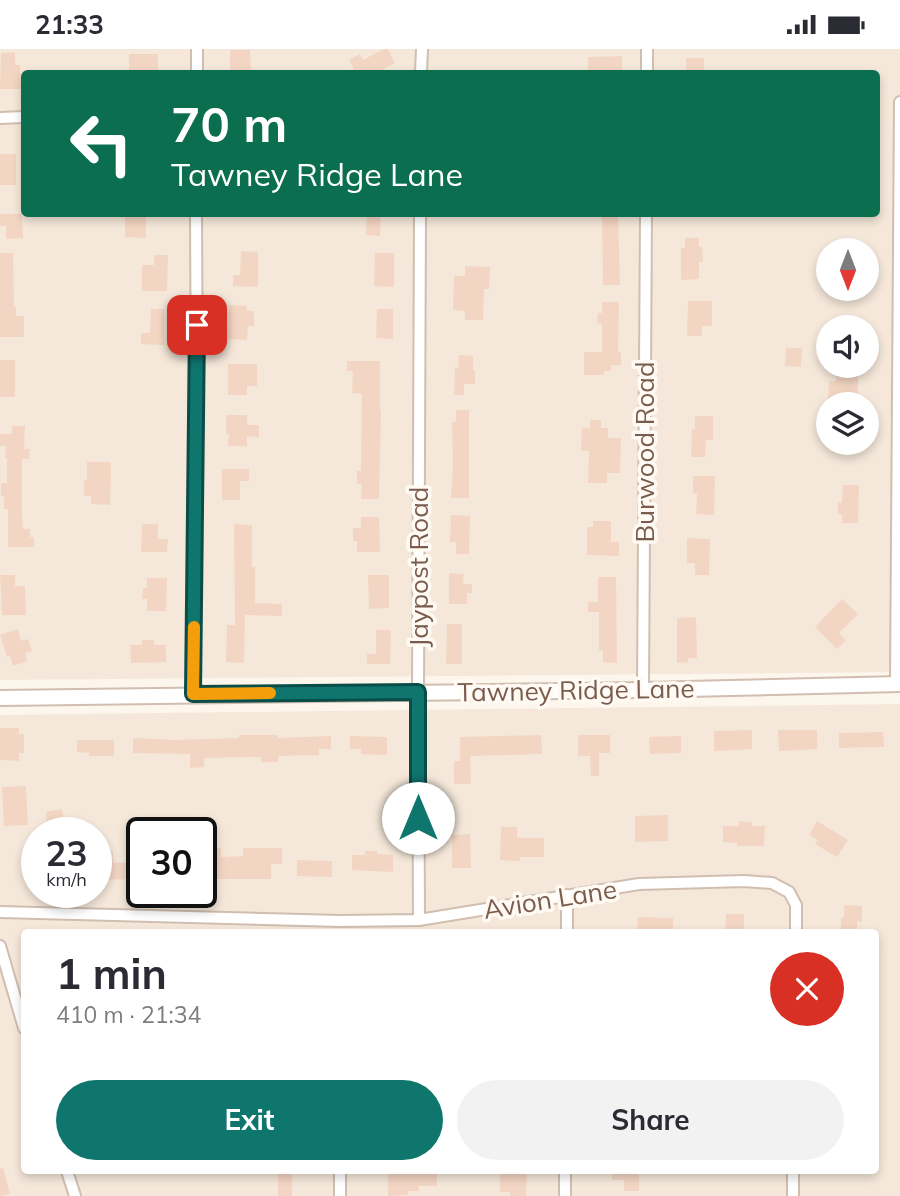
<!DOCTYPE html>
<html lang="en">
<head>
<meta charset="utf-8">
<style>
	body { margin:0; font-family:Mulish,sans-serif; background:#f2f2f3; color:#2b2b33; height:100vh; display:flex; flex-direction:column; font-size:26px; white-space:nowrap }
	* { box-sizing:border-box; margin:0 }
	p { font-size:23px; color:#7c7c81 }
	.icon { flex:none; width:38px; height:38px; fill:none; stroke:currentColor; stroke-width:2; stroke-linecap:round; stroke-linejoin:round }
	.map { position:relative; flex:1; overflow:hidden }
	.side { position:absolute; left:21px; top:880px; width:858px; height:245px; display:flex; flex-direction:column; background:#fff; border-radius:7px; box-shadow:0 4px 10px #0003 }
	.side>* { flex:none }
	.banner { position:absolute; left:21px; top:21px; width:859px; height:147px; border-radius:7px; box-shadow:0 4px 10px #0003; background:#0b6e4f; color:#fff; overflow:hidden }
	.needle { width:46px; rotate:180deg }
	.fabs { position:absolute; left:816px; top:189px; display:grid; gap:14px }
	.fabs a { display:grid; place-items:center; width:63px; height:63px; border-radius:50%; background:#fff; box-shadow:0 4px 10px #0003; font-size:35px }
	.speed { position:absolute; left:21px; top:768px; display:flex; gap:14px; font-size:35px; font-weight:700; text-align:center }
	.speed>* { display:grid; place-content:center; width:91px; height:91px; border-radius:50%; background:#fff; box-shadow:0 4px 10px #0003; line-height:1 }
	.speed small { font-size:18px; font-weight:400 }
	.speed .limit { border:4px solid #111; border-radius:10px; background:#fff; color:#111 }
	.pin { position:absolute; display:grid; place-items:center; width:60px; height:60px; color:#fff; margin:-30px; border-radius:14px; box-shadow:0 4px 10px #0006 }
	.me { position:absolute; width:77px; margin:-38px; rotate:0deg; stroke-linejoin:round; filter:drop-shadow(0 0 5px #0008) }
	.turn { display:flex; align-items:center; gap:24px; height:147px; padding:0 35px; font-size:32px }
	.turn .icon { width:91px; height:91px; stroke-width:2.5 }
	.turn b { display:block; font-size:49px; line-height:60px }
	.round { display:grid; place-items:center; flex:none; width:74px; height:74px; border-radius:37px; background:#f2f2f3 }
	.overview { display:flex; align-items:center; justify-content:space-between; height:119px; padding:0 35px }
	h1 { font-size:42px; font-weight:700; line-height:52px }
	.primary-button { display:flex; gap:14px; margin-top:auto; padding:14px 35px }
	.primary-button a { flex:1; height:80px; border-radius:42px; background:#0f766e; color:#fff; font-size:28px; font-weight:700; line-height:80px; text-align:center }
	.primary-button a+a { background:#f2f2f3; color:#2b2b33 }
	.status { display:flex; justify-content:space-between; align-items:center; height:49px; padding:0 35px; background:#fff; direction:ltr }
	.status svg { height:19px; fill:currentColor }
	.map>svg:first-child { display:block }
	.residential { fill:#f5e8da; fill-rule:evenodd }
	.building { fill:#f3d5c3 }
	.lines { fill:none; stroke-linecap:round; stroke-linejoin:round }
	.minor-casing { stroke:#d1beb0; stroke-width:14 }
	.tertiary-casing { stroke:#d1beb0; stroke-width:18 }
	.minor { stroke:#fff; stroke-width:10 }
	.tertiary { stroke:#fff; stroke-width:14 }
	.route-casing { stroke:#0a4d48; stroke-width:18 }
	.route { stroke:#0f766e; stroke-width:12 }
	.slow { stroke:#f59e0b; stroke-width:12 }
	.labels { text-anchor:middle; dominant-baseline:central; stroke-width:7; stroke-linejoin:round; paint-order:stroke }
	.street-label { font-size:26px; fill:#7a5c4d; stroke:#fffaf3 }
</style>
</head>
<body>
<div class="status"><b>21:33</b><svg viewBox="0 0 49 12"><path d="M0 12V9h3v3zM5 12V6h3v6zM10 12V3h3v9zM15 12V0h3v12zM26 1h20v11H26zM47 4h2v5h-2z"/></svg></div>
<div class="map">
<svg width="900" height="1147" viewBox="0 0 900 1147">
	<rect width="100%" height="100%" fill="#fdf6ec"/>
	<path class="residential" d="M 0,0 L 900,0 L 900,623 L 0,631 ZM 24,24 L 877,24 L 877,164 L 24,164 ZM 828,201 L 866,201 L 866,240 L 828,240 ZM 828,278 L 866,278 L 866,317 L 828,317 ZM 828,355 L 866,355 L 866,394 L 828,394 Z
		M 900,655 L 900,1147 L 0,1147 L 0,666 ZM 37,784 L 96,784 L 96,844 L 37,844 ZM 142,784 L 201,784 L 201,844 L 142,844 ZM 24,884 L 875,884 L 875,1122 L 24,1122 Z"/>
	<path class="building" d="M 384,0 L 388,0 L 395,14 L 376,24 L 356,24 L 349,11 L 360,5 L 363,11 Z
		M 230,1 L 250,1 L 251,24 L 230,24 Z
		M 15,3 L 15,16 L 20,16 L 21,40 L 0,40 L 1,4 Z
		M 129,5 L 158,5 L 158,23 L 152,23 L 152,24 L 129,24 Z
		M 622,7 L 622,24 L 588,24 L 588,8 Z
		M 686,9 L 704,9 L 704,24 L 686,24 Z
		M 0,105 L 16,105 L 16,136 L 0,136 Z
		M 125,164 L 146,164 L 146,189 L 125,188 Z
		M 367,164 L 381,164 L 380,187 L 366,186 Z
		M 602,164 L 618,164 L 620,236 L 603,236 Z
		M 0,165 L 22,165 L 23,189 L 6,190 L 6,177 L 0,177 Z
		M 685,189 L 699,189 L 699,198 L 702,198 L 703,213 L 699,213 L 699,230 L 681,231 L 681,199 L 685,199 Z
		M 241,202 L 258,203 L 258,238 L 233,237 L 233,226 L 240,226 Z
		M 0,204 L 13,204 L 14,258 L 16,258 L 16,267 L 24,267 L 24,288 L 0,288 Z
		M 375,204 L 394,204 L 394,238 L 374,237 Z
		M 154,206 L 168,206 L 167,242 L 142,242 L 142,216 L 154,216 Z
		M 465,217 L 490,218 L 489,240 L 484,240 L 483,271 L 465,271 L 465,262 L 453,261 L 454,227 L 465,227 Z
		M 688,252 L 712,252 L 712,277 L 702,277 L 702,287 L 687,287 Z
		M 602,253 L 619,253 L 618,303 L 621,303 L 621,316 L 611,316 L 611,322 L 604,322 L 604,326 L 584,326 L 584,303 L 602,303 L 602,275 L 597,274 L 598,264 L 602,264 Z
		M 229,256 L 247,257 L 247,262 L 254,262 L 254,277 L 248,277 L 247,291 L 228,290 Z
		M 151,260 L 164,260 L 164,296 L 141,295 L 141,284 L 150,284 Z
		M 377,260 L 393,260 L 393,290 L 376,289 Z
		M 786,299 L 802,299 L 801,318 L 785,317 Z
		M 459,306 L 473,307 L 473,321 L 475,321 L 475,335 L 464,335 L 464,346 L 454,346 L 455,318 L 458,319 Z
		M 0,311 L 15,311 L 15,348 L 0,348 Z
		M 347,312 L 380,312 L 380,361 L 381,361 L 379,450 L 361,450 L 362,435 L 357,435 L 357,422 L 361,422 L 362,345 L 352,344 L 353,322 L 347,322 Z
		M 228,315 L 257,315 L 257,337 L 247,337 L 247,346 L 228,346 Z
		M 836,323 L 858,324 L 858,355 L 836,355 L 836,351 L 828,350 L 829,332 L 836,332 Z
		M 456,361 L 469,361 L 469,449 L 451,449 L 453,416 L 452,373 L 456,373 Z
		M 226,366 L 247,366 L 247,376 L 259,376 L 259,388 L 247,387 L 247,397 L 228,397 L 229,385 L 226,385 Z
		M 695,367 L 713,367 L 713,391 L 706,391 L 705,408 L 691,408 L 692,380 L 695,380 Z
		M 590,371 L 601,371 L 601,379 L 608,379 L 608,389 L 621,389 L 620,424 L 607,424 L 607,434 L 588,434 L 589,402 L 581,402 L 582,379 L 590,379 Z
		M 12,377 L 25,377 L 24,400 L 30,400 L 29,410 L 22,410 L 22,467 L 23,480 L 30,480 L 30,488 L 34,488 L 34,498 L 8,498 L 8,460 L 4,460 L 4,447 L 1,447 L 1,434 L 7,434 L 7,409 L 5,409 L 6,397 L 0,397 L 0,385 L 12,385 Z
		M 87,413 L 111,413 L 110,456 L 91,455 L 91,447 L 84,447 L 84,431 L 87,431 Z
		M 222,420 L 249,420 L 249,432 L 240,432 L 240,451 L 222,451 Z
		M 693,427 L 715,427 L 714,466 L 696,465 L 697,444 L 693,444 Z
		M 843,436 L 859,436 L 858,474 L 842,474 L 842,466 L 838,465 L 838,453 L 842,454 Z
		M 451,466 L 470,467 L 469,505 L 456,505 L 456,493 L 450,493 Z
		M 361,468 L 379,468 L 380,503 L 357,503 L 357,492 L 353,492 L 353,479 L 361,479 Z
		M 593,472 L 611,472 L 611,493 L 619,493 L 619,507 L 587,506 L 587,478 L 593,478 Z
		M 142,475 L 158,475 L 158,490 L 168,490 L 167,503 L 141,503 Z
		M 234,475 L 252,476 L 252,518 L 255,518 L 255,554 L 282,555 L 282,567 L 245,566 L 244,614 L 226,613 L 227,576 L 235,576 Z
		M 687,489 L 710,490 L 709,526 L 695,526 L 695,514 L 687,514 Z
		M 449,524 L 464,525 L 463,535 L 472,535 L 472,544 L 467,544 L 467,555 L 449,555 Z
		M 0,526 L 15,526 L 15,537 L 25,537 L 26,566 L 2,566 Z
		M 368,526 L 389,526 L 389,559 L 369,560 Z
		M 598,528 L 616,528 L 617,614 L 603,613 L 603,601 L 599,601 L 599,563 L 588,563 L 588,553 L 598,553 Z
		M 147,529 L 167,529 L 166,562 L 147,562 L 147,550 L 142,550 L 143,539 L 147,539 Z
		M 842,550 L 858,565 L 839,584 L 846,591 L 837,600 L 815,578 Z
		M 696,568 L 697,609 L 688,609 L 688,613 L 677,614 L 677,569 Z
		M 447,575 L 462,575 L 462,615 L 446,615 Z
		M 18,580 L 21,592 L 28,590 L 32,602 L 25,604 L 27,612 L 13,617 L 10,607 L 7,608 L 0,586 Z
		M 376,581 L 391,581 L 390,615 L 367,615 L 367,605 L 376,605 Z
		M 142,591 L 154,591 L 154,596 L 166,596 L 166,613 L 131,614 L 130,596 L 142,596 Z
		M 0,679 L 19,679 L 19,685 L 24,685 L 24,704 L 19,704 L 19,712 L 0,711 Z
		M 752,681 L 752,700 L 714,702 L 714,682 Z
		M 778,681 L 817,681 L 817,700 L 779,702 Z
		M 883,683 L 884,698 L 839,699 L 839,684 Z
		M 239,686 L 278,686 L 278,689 L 331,687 L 331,700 L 319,700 L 319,706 L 278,707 L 278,713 L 261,713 L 261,708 L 204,709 L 204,718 L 190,719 L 190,705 L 133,704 L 133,689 L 174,691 L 239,689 Z
		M 541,686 L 542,705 L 470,707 L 471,735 L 454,735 L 454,712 L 460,712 L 460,688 Z
		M 578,686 L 610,686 L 610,704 L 599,704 L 599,727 L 591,727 L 590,707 L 578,707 Z
		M 350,687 L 387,688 L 387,706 L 361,705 L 361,700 L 350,700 Z
		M 681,687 L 681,704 L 650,705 L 649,688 Z
		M 77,691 L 114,691 L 114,707 L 89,707 L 89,704 L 77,703 Z
		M 26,737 L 28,776 L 4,777 L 2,738 Z
		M 62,760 L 64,772 L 47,774 L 46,763 Z
		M 668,766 L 668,792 L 635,793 L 635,767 Z
		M 739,772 L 752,773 L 752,777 L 765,777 L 764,797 L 737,797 L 737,794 L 723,793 L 723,777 L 739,777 Z
		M 817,772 L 848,791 L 837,808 L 815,795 L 818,791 L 809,786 Z
		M 501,778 L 517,778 L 517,789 L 544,789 L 544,808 L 520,808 L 520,812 L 500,811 Z
		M 470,785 L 471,819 L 452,819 L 452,786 Z
		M 201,799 L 221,799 L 221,808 L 243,807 L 243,799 L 282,799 L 282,815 L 271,815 L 271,830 L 208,830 L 207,823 L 201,823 Z
		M 113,802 L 113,814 L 142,813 L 142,830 L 96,831 L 96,803 Z
		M 365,802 L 377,802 L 377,805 L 393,806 L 393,823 L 352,821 L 352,806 L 365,806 Z
		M 297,811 L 332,812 L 332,828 L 297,827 Z
		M 844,856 L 862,857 L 862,873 L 857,872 L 857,884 L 841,884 L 841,869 L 844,869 Z
		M 726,865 L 744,865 L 744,884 L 725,884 Z
		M 638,868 L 673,869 L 673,884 L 637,884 Z
		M 3,1119 L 10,1145 L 0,1147 L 0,1120 Z
		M 278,1122 L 292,1122 L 292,1147 L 278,1147 Z
		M 388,1122 L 437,1122 L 437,1137 L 419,1137 L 419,1142 L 408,1142 L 408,1146 L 388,1147 Z
		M 500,1122 L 527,1122 L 526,1147 L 510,1147 L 510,1143 L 500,1143 Z
		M 612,1122 L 639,1122 L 639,1142 L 624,1142 L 624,1131 L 612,1131 Z"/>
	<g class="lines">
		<defs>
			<path id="minor" d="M 197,24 L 197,0
				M 421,24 L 422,0
				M 647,24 L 647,0
				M 0,69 L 24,68
				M 896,635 L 900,53
				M 643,641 L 646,164
				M 193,645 L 197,359 L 196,164
				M 0,863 L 341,872 L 419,871 L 639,835 L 744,832 L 772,834 L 789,843 L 796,856 L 796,884
				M 419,871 L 418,643 L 420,164
				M 567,884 L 567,846
				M 0,897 L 24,979
				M 67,1122 L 75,1147
				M 340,1147 L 340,1122
				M 565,1147 L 565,1122
				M 793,1147 L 793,1122"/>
			<path id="tertiary" d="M 0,649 L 643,641 L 900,635"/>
		</defs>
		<use href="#minor" class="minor-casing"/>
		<use href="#tertiary" class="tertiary-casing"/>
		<use href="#minor" class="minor"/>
		<use href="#tertiary" class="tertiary"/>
	</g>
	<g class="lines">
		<defs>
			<path id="route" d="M 197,276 L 193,645 L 418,643 L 418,769"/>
		</defs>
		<use href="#route" class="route-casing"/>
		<use href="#route" class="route"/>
		<path class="slow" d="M 194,578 L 193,645 L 270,644"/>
	</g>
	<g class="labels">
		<g class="street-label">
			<text transform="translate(644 403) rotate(-90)">Burwood Road</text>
			<text transform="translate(418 518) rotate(-90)">Jaypost Road</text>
			<text transform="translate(576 641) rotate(-1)">Tawney Ridge Lane</text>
			<text transform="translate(550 850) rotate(-9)">Avion Lane</text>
		</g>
	</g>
</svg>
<div class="fabs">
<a><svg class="needle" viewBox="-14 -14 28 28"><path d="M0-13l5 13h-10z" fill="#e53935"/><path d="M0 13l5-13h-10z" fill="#7c7c81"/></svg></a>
<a><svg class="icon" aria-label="sound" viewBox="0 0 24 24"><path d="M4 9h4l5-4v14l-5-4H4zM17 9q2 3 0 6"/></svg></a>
<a><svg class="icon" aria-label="layers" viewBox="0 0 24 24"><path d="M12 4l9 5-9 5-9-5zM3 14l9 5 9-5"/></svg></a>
</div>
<div class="speed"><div>23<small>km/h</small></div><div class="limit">30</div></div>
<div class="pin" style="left:197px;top:276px;background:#d93025"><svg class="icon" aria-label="arrive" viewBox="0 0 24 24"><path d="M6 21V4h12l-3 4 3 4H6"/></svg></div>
<svg class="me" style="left:418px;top:769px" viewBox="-20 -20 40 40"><circle r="19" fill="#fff"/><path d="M0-13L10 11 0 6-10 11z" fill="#0f766e"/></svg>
<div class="banner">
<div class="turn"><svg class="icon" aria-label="left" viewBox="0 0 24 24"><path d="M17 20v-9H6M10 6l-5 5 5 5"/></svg><div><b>70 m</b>Tawney Ridge Lane</div></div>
</div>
<section class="side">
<div class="overview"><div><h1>1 min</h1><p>410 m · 21:34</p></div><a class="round" style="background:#d93025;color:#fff"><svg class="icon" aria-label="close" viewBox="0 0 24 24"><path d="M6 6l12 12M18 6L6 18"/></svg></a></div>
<div class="primary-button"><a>Exit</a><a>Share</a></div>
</section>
</div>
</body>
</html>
